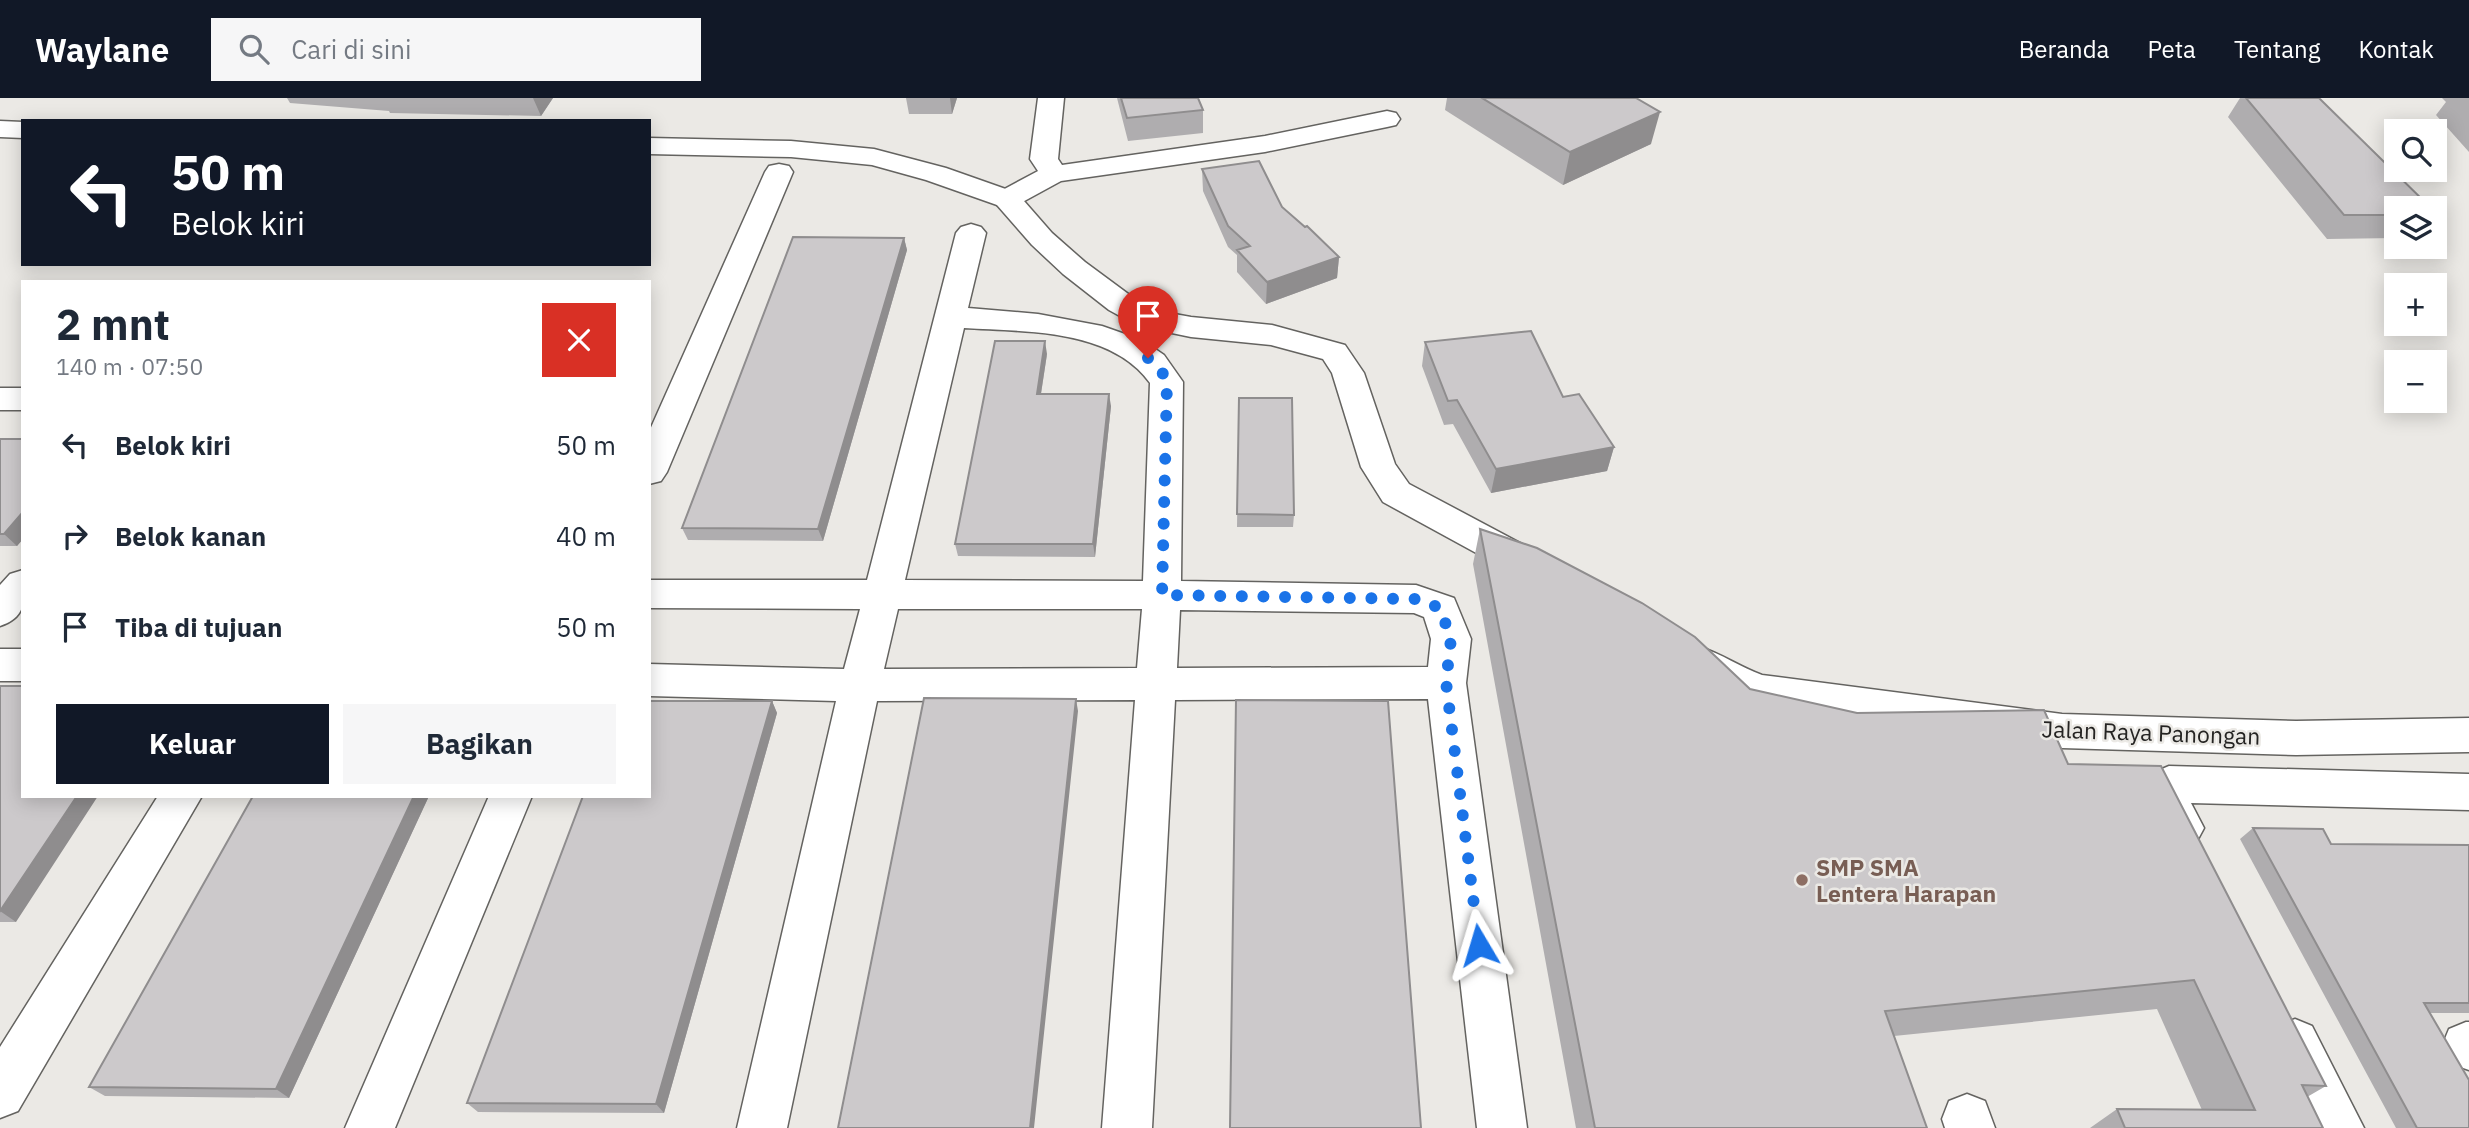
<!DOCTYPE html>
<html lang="id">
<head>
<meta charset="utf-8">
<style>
	body { margin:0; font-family:"IBM Plex Sans",sans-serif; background:#f6f6f7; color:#1f2937; height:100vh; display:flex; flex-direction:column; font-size:26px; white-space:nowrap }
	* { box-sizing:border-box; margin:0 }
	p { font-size:23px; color:#747a83 }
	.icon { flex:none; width:38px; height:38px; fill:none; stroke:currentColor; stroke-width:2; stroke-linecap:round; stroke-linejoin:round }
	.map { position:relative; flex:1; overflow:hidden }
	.drawer { position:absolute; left:21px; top:182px; width:630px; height:518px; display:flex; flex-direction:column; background:#fff; border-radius:0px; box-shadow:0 4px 18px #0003 }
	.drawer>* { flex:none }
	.guide { position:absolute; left:21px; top:21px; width:630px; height:147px; border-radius:0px; box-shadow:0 4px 18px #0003; background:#111827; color:#fff; overflow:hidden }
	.fabs { position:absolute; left:2384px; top:21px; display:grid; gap:14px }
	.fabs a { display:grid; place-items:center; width:63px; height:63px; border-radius:0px; background:#fff; box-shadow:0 4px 18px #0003; font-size:35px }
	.pin { position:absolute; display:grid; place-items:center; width:60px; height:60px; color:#fff; margin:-72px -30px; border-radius:50% 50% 50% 0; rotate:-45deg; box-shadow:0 0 7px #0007 }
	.pin .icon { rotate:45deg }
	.me { position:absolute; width:77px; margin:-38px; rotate:353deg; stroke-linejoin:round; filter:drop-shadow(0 0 5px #0008) }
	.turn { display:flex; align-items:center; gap:24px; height:147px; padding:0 35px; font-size:32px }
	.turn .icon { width:91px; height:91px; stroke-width:2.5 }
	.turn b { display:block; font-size:49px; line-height:60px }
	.round { display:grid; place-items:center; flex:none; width:74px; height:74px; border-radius:0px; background:#f6f6f7 }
	.overview { display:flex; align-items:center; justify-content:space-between; height:119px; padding:0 35px }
	h1 { font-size:42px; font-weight:700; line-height:52px }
	.button { display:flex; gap:14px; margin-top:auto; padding:14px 35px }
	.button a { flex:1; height:80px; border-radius:0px; background:#111827; color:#fff; font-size:28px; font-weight:700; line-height:80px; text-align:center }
	.button a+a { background:#f6f6f7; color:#1f2937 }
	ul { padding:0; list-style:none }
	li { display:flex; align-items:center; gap:21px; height:91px; padding:0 35px }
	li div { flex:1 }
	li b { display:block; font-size:26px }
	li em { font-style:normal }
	header { display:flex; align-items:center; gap:42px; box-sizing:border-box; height:98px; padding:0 35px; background:#111827; color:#fff }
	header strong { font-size:33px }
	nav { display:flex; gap:38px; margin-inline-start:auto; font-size:24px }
	.search { width:490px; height:63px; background:#f6f6f7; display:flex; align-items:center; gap:18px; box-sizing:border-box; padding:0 24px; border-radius:0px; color:#747a83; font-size:26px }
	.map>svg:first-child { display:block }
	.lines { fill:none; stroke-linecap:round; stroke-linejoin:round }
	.street-casing { stroke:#646360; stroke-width:3 }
	.secondary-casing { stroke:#646360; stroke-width:3 }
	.street { fill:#fff; fill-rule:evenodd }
	.secondary { fill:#fff; fill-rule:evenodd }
	.wall { fill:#afadaf }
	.shaded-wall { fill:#8f8d8e }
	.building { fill:#ccc9cb; stroke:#8f8d8e; stroke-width:2 }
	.route { stroke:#1a73e8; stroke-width:12; stroke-dasharray:0 21.6 }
	.education-dot { fill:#8d6e63; stroke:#ebe9e5; stroke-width:2.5 }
	.labels { text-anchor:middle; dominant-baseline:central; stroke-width:5; stroke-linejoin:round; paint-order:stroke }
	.street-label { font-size:23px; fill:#252423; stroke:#ebe9e5 }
	.education-label { font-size:23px; font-weight:bold; fill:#785e54; stroke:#ebe9e5; text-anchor:start }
</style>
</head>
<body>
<header>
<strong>Waylane</strong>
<div class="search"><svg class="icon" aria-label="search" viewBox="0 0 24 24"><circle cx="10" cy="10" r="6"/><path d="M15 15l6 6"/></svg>Cari di sini</div>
<nav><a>Beranda</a><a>Peta</a><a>Tentang</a><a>Kontak</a></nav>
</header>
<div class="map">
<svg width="2469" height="1030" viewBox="0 0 2469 1030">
	<rect width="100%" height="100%" fill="#ebe9e5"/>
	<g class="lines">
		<defs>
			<path id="street" d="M 1038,0 L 1064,0 L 1058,61 L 1062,67 L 1265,38 L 1387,13 L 1396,15 L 1400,21 L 1396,27 L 1387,29 L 1265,54 L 1061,83 L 1017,107 L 1007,110 L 997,107 L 993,101 L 997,95 L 1038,73 L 1030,61 Z
				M 779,66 L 789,68 L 793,74 L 667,374 L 661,383 L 649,386 L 649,334 L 765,74 L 769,68 Z
				M 971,126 L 981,129 L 986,135 L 968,210 L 1038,216 L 1102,228 L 1142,242 L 1164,257 L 1183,284 L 1181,483 L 1416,487 L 1454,500 L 1471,541 L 1466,585 L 1527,1030 L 1477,1030 L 1428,601 L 1175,602 L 1152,1030 L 1102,1030 L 1135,602 L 877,603 L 787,1030 L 737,1030 L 836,603 L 649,598 L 649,566 L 844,571 L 860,511 L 649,510 L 649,482 L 867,482 L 956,135 L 961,129 ZM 964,230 C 1024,234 1111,230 1150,285 L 1143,483 L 905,482 ZM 898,511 L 1142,511 L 1137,570 L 884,571 ZM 1180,512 L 1414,515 L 1424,519 L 1431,541 L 1428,569 L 1177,570 Z
				M 0,290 L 23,290 L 23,312 L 0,312 Z
				M 23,472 C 23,499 30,518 0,528 L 0,487 L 10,476 Z
				M 0,551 L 23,551 L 23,583 L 0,583 Z
				M 2169,668 L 2469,676 L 2469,712 L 2191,705 L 2204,730 L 2197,743 L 2182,749 L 2167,743 L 2142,690 L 2148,677 Z
				M 158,698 L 202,698 L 18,1013 L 0,1020 L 0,949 Z
				M 489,698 L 532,698 L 395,1030 L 345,1030 Z
				M 2295,921 L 2312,928 L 2364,1030 L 2312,1030 L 2271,945 L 2278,928 Z
				M 2466,924 L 2469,924 L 2469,972 L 2449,965 L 2442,948 L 2449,931 Z
				M 1967,996 L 1985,1003 L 1995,1030 L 1945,1030 L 1942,1021 L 1949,1003 Z"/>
			<path id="secondary" d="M 0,23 L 23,24 L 23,40 L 0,39 Z
				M 649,40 L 791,43 L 874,51 L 946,70 L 1017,95 L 1052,135 L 1085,164 L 1131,198 L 1158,213 L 1191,219 L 1272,227 L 1345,247 L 1364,275 L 1395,366 L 1409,386 L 1537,454 L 1543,464 L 1537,474 L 1524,478 L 1511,474 L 1383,404 L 1361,369 L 1332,275 L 1323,261 L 1271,247 L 1191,239 L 1138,228 L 1109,212 L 1063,176 L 1032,147 L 997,107 L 926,82 L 872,67 L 791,59 L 649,56 Z
				M 1700,549 C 1722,556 1740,569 1762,577 L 2062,616 L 2296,623 L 2469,620 L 2469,654 L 2296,657 L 2062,650 L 1762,609 L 1710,591 L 1686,576 L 1680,565 L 1686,554 Z"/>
		</defs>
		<use href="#street" class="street-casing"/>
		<use href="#secondary" class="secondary-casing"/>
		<use href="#street" class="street"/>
		<use href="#secondary" class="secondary"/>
	</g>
	<path class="wall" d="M 287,0 L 553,0 L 541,18 L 390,15 L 389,13 L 290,5 Z
		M 906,0 L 957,0 L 952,16 L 909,16 Z
		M 1117,0 L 1198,0 L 1203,12 L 1203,35 L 1128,43 Z
		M 1447,0 L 1636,0 L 1651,46 L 1563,87 L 1445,12 Z
		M 2240,0 L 2319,0 L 2396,110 L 2396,140 L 2327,141 L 2228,19 Z
		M 2442,0 L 2469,0 L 2469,54 L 2436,17 L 2446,4 Z
		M 1202,71 L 1282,109 L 1339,159 L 1337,180 L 1266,206 L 1237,174 L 1237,157 L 1228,149 L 1203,93 Z
		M 904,140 L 907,152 L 823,443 L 688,442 L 682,430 Z
		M 1425,244 L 1563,299 L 1614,349 L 1607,373 L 1491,395 L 1453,326 L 1444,327 L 1422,268 Z
		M 1047,256 L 1041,296 L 1111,308 L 1095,459 L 958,458 L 955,446 Z
		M 1239,300 L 1294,417 L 1293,429 L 1237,429 Z
		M 0,341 L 23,341 L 23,441 L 17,448 L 0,448 Z
		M 1480,431 L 1750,591 L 2068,666 L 2326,988 L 2307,999 L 2323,1030 L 2090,1030 L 2117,1011 L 2202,1012 L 2157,911 L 1894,938 L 1927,1030 L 1576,1030 L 1473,466 Z
		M 0,588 L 16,824 L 0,824 Z
		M 772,603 L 777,615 L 664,1015 L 478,1014 L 467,1005 Z
		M 253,698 L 429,698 L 289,1000 L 105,998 L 89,989 Z
		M 2253,730 L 2331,746 L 2469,747 L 2469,915 L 2430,915 L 2469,1030 L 2396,1030 L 2240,741 Z"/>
	<path class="shaded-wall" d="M 533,0 L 553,0 L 541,18 Z
		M 950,0 L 957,0 L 952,16 Z
		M 1660,14 L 1651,46 L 1563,87 L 1570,54 Z
		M 904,140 L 907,152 L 823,443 L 818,431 Z
		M 1339,159 L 1337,180 L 1266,206 L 1267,184 Z
		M 1045,243 L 1047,256 L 1039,308 L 1037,296 Z
		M 1109,296 L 1111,308 L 1095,459 L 1093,446 Z
		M 1614,349 L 1607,373 L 1491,395 L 1496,371 Z
		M 23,414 L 23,441 L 17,448 L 4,436 Z
		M 1076,601 L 1078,613 L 1034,1030 L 1030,1030 Z
		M 772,603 L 777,615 L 664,1015 L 656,1006 Z
		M 77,698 L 98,698 L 16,824 L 0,813 Z
		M 414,698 L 429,698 L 289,1000 L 276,991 Z"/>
	<path class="building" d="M 1121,0 L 1198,0 L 1203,12 L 1127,20 Z
		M 1482,0 L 1636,0 L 1660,14 L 1570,54 Z
		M 2246,0 L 2319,0 L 2431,110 L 2396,110 L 2396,117 L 2344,117 Z
		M 1259,63 L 1282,109 L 1305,129 L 1307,128 L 1339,159 L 1267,184 L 1237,152 L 1250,148 L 1228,128 L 1202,71 Z
		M 793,139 L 904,140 L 818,431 L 682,430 Z
		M 1531,233 L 1563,299 L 1579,296 L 1614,349 L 1496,371 L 1457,302 L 1448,303 L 1425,244 Z
		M 995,243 L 1045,243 L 1037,296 L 1109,296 L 1093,446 L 955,446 Z
		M 1239,300 L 1292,300 L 1294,417 L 1237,416 Z
		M 0,341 L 23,341 L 23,414 L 4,436 L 0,436 Z
		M 1480,431 L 1537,450 L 1642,505 L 1695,539 L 1750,591 L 1857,615 L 2044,612 L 2068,666 L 2161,668 L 2326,988 L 2302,987 L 2323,1030 L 2125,1030 L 2117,1011 L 2255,1012 L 2194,882 L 1885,913 L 1927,1030 L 1595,1030 Z
		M 0,588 L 23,588 L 23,698 L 77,698 L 0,813 Z
		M 924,600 L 1076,601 L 1030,1030 L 838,1030 Z
		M 1236,602 L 1388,603 L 1421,1030 L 1230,1030 Z
		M 649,603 L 772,603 L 656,1006 L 467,1005 L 583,698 L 649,698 Z
		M 253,698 L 414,698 L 276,991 L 89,989 Z
		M 2253,730 L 2323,731 L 2331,746 L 2469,747 L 2469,905 L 2424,905 L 2469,982 L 2469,1030 L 2417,1030 Z"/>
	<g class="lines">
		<path class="route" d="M 1148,260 L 1161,272 L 1167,284 L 1162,497 L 1416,501 L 1440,510 L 1451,541 L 1446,584 L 1479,847"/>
	</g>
	<circle class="education-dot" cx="1802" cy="782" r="7"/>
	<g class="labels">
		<g class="street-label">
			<text transform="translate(2151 634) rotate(2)">Jalan Raya Panongan</text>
		</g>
		<g class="education-label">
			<text x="1816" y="769">SMP SMA<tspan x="1816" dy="26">Lentera Harapan</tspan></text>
		</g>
	</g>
</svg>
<div class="fabs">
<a><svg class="icon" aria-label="search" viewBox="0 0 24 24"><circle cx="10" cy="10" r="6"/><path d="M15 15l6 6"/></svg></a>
<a><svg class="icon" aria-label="layers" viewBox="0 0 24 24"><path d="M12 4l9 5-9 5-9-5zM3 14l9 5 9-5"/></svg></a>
<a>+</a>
<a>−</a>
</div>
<div class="pin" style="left:1148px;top:260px;background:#d93025"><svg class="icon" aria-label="arrive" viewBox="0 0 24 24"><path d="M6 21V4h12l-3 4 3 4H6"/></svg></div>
<svg class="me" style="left:1479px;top:847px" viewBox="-20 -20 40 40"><path d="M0-17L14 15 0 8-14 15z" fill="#1a73e8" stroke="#fff" stroke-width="4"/></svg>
<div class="guide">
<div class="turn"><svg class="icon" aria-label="left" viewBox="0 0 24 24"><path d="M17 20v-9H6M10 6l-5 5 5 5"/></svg><div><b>50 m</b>Belok kiri</div></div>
</div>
<section class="drawer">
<div class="overview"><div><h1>2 mnt</h1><p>140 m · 07:50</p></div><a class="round" style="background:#d93025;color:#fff"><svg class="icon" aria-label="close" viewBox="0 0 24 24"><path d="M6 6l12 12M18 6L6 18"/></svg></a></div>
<ul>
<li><svg class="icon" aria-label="left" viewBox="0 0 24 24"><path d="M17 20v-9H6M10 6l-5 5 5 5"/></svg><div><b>Belok kiri</b></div><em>50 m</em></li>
<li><svg class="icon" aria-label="right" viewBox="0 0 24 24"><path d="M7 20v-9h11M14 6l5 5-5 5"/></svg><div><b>Belok kanan</b></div><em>40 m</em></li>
<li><svg class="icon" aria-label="arrive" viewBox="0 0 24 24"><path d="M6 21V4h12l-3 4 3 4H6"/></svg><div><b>Tiba di tujuan</b></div><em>50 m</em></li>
</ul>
<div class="button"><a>Keluar</a><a>Bagikan</a></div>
</section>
</div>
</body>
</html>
